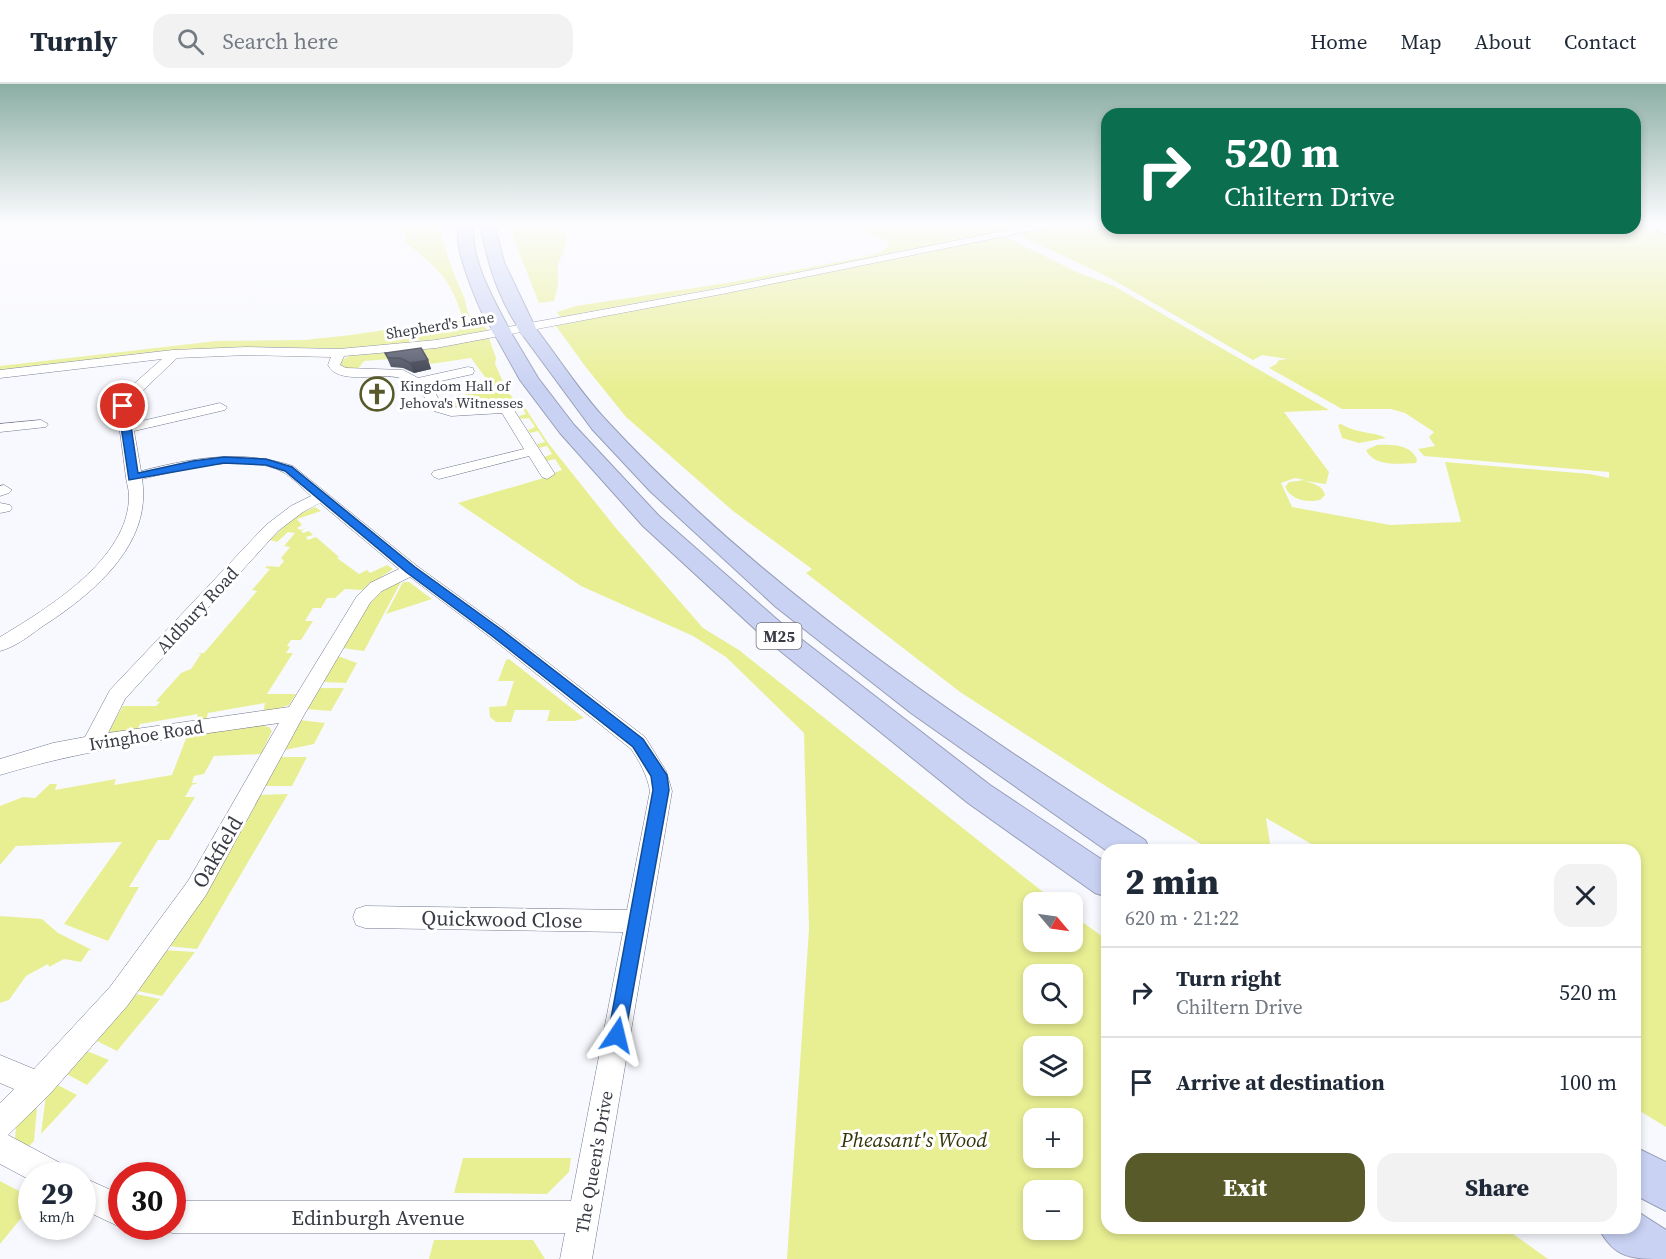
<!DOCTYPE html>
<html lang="en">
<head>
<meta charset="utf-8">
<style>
	body { margin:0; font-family:"Source Serif 4",serif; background:#f2f2f3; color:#1f2937; height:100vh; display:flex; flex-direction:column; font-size:22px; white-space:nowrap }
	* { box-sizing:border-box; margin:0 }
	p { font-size:20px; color:#747a83 }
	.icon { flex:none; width:33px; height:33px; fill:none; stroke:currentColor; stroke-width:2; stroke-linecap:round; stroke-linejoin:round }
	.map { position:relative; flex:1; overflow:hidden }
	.sheet { position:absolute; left:1101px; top:760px; width:540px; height:390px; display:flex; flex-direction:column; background:#fff; border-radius:18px; box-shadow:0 3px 9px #0003 }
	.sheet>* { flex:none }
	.hud { position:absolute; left:1101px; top:24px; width:540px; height:126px; border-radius:18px; box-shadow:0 3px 9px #0003; background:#0b6e4f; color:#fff; overflow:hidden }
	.needle { width:39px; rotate:119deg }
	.fabs { position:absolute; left:1023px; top:808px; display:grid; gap:12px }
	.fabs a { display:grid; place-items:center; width:60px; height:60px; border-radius:12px; background:#fff; box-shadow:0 3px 9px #0003; font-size:30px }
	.speed { position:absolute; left:18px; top:1078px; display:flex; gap:12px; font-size:30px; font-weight:700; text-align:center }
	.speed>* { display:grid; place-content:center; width:78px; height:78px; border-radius:50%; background:#fff; box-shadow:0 3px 9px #0003; line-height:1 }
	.speed small { font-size:15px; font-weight:400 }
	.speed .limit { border:9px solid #d22; background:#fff; color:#111 }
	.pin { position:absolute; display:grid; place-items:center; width:51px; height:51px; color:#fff; margin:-26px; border:3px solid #fff; border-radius:50%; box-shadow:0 2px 6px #0007 }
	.me { position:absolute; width:66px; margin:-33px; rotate:10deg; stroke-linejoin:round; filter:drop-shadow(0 0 4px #0008) }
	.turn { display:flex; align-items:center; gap:21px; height:126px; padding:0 24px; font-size:27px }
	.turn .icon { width:78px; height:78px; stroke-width:2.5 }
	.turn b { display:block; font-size:42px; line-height:51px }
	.round { display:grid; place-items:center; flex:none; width:63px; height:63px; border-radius:18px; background:#f2f2f3 }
	.head { display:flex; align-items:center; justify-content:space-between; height:102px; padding:0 24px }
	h1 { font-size:36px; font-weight:800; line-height:45px }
	.button { display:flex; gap:12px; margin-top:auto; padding:12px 24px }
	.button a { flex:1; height:69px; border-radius:18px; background:#585b29; color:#fff; font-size:24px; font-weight:800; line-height:69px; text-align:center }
	.button a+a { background:#f2f2f3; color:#1f2937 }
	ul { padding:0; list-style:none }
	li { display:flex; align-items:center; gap:18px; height:90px; padding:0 24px; border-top:2px solid #e0e1e3 }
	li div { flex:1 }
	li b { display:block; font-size:22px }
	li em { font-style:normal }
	header { display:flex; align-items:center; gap:36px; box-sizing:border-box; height:84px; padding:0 30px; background:#fff; border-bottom:2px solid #e0e1e3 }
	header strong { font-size:28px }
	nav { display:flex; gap:33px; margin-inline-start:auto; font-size:21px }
	.search { width:420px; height:54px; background:#f2f2f3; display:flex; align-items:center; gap:15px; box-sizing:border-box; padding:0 21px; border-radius:18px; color:#747a83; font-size:22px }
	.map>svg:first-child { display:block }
	.green { fill:#e8ef93; fill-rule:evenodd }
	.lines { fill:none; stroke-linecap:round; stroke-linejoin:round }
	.minor-casing { stroke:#72788e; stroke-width:1 }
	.highway-casing { stroke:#979eb6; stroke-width:2 }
	.minor { fill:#fff; fill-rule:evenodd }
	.highway { fill:#c9d2f3; fill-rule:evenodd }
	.highway-bridge-casing { stroke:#979eb6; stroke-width:16; stroke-linecap:butt }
	.highway-bridge { stroke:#c9d2f3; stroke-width:16 }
	.wall { fill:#414657 }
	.shaded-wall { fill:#353947 }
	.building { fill:#4c5165; stroke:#353947; stroke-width:1.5 }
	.route { fill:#1a73e8; stroke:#114b97; stroke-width:1.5 }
	.labels { text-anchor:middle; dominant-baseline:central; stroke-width:6; stroke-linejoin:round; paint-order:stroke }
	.far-street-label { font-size:15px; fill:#393c45; stroke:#fff }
	.far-poi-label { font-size:15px; fill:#393c45; stroke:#fff; text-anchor:start }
	.shield { fill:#fff; stroke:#74767d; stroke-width:1.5 }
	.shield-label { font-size:16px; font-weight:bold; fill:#393c45 }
	.street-label { font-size:18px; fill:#393c45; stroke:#fff }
	.near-street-label { font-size:21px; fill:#393c45; stroke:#fff }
	.near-park-label { font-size:21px; font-style:italic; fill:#333508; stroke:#fff }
</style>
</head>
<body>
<header>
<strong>Turnly</strong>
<div class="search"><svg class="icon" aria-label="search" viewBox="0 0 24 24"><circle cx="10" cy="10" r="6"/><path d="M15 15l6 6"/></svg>Search here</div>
<nav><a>Home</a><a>Map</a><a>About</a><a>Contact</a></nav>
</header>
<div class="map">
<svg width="1666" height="1175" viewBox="0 0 1666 1175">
	<rect width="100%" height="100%" fill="#f8f9fe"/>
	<path class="green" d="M 406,139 L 440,139 C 444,165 453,189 464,213 C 466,219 466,224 469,231 L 476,233 L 488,247 L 415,259 L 347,265 L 253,263 L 173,267 L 0,287 L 0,282 L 216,257 L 304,256 L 351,251 L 463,234 C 449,192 438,185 405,158 Z
		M 511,139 L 554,139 L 567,150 L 566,160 L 558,181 L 558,201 L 554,217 L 539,219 L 514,156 Z
		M 848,139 L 1044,139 L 740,200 L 560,233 L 557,228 L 576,222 L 727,199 L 864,173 L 881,168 L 889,162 L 889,158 Z
		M 1060,139 L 1107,139 L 1107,144 L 1635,144 L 1635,139 L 1648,139 L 1666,148 L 1666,1043 L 1635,1024 L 1635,766 L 1295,766 L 1313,761 L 1266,734 L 1271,766 L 1211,766 L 1115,708 L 960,608 L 806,489 L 812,485 L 733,427 L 626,333 L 585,282 L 556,242 L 1004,152 L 1079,189 L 1114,202 L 1329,326 L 1284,328 L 1329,388 L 1326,400 L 1305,397 C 1313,400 1323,401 1325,411 L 1320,416 C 1307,419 1291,416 1285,403 L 1289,398 L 1305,396 L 1295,394 L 1281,399 L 1292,423 L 1390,441 L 1461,438 L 1445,378 L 1590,390 L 1609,394 L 1609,388 L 1424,372 L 1418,365 L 1435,362 L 1429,353 L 1434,348 L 1405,329 L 1391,325 L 1342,325 L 1269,284 L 1276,280 L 1279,276 L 1288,275 L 1262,271 L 1253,276 L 1108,193 L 1015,149 Z
		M 489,254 L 496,274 L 495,280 L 507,307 L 514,315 L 520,316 L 548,359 L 615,443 L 703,544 L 739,566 L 1057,819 L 1034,819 L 1034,858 L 1072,858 L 1073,831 L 1107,856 L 1107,1144 L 1506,1145 L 1548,1175 L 787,1175 L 809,845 L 804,649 L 726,573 L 693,552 L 581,502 L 458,419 L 554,391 L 554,389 L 562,386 L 555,375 L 547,377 L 544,373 L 552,370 L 547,362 L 539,364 L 537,360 L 545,358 L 538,347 L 530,349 L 528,346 L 535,343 L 529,334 L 521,335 L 519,332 L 526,330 L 520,320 L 462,326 L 442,320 L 470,309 L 488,297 L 471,274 L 430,280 L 427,273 L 430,272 L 364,277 L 357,286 L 345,284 L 340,280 L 341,276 L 350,272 L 442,263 ZM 1034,891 L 1072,891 L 1072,930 L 1034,930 ZM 1034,963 L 1072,963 L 1072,1002 L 1034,1002 ZM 1034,1035 L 1072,1035 L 1072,1074 L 1034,1074 ZM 1034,1107 L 1072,1107 L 1072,1146 L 1034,1146 Z
		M 1341,340 C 1358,350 1372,347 1386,354 L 1359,359 L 1342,354 L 1338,341 Z
		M 1377,361 C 1392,360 1410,360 1417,375 L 1416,379 C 1400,380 1374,383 1366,366 Z
		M 315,423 L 321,427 L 297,435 L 302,441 L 297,444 L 300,446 L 306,444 L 301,447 L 303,449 L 309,447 L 313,451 L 306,453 L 308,456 L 316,453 L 339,473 L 337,474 L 359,490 L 367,486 L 370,489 L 387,481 L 393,485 L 362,506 L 345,505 L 335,514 L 327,514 L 321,524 L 313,524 L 305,537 L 313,537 L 301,556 L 291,556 L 287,562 L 290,563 L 286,569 L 293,569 L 267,610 L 296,610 L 289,621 L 263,629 L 265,619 L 208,629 L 206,636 L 196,637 L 198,630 L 140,640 L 136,649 L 112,649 L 109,647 L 123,622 L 156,622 L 160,618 L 156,617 L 181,589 L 191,585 L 201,570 L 197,569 L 204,569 L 257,507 L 252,506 L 270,485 L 265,484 L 267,482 L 279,483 L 284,477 L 281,474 L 290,463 L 284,462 L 295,449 L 288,448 L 277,458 L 270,456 L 295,432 Z
		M 402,496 L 364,567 L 342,564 L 375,510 Z
		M 403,498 L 409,498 L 432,515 L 386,530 Z
		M 338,572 L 357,579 L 346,599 L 323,598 Z
		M 509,575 L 584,634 L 575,637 L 547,637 L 550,626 L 515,626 L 511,638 L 496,638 L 490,633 L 489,623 L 506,622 L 514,597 L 498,597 L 506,576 Z
		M 319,604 L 344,604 L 331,627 L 306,625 Z
		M 300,636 L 325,639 L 314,660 L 285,666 Z
		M 258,641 L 269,643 L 272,647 L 261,670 L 214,672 L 204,690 L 194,692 L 192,699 L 198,699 L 192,701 L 185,713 L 195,713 L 169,756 L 158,756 L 129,803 L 139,803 L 108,857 L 64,840 L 122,758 L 16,762 L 0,781 L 0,722 L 23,713 L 35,714 L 50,700 L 57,700 L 55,706 L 116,695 L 114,701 L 172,691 L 187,652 Z
		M 279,673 L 307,673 L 292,702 L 263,702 Z
		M 288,710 L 197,865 L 167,862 L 258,711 Z
		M 0,832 L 42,835 L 58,849 L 92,866 L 89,866 L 81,878 L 64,875 L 49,883 L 48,880 L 26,892 L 9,916 L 0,919 Z
		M 164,866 L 195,868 L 162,912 L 133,906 Z
		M 131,909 L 160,915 L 117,967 L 91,954 Z
		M 82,965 L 109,976 L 87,1001 L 61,987 Z
		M 52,998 L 77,1011 L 41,1050 L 47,1003 Z
		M 38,1013 L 34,1057 L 26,1065 L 15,1055 L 16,1043 Z
		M 463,1074 L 571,1074 L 569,1088 L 547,1110 L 454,1109 Z
		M 0,1097 L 32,1114 L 31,1122 L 0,1160 Z
		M 434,1156 L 533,1156 L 545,1175 L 429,1175 Z"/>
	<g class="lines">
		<defs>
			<path id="minor" d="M 1043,139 L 1060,139 L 1055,142 L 722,210 L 436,264 L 344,272 L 340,281 L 346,284 L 403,286 L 418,294 L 468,283 L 473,284 L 474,287 L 473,290 L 427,300 C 436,305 437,317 445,322 C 453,326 496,319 512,323 L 555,390 L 547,395 L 542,393 L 529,372 L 439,395 L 434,393 L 431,390 L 434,387 L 524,365 L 502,329 L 451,332 L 434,327 C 425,314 417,299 400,294 C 381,288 338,302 328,281 L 331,273 L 247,271 L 177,274 L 133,316 L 130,322 L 133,339 L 220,319 L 227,323 L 225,326 L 134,347 L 141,387 C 193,374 241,365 293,382 L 417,482 L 504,545 L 645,653 L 666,687 L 672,707 L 592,1175 L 560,1175 L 565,1149 L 172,1149 L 160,1143 L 172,1143 L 172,1117 L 571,1117 L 623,848 L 365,844 L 356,841 L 353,833 L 356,825 L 365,822 L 627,826 L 650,707 C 647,691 640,678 631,665 L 490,553 L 410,493 L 382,507 L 370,519 L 304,631 L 206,811 L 128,921 L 49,1011 L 8,1051 L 64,1081 L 68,1092 L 32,1092 L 32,1097 L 0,1080 L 0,1019 L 14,1005 L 0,999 L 0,971 L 34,985 L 110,903 L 188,797 L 279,639 C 184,653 92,663 0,691 L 0,675 L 53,659 L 85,653 L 110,606 L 266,441 L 291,422 L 311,412 C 302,404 293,394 283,388 C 246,368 180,386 142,395 C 153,462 90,512 40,544 C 28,553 15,563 0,567 L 0,553 C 48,524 129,475 129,412 C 129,406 127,400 126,394 C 123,370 120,346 116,322 L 128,305 L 162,275 L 0,294 L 0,286 L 173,266 L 247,263 L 339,265 L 436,256 L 722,204 ZM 320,419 L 399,485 L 370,499 L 357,512 L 289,623 L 108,649 L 125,615 L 278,447 L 303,428 Z
				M 1646,139 L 1658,139 L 1666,143 L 1666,150 Z
				M 41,336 L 48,340 L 46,343 L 0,348 L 0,340 Z
				M 4,401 L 12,406 L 9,409 L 0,412 L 0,402 Z
				M 0,419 L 10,421 L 12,424 L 10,427 L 0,429 Z
				M 82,1093 L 122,1111 L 122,1143 L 124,1143 L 122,1144 L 82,1125 Z"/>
			<path id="highway" d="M 459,139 L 473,139 C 471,177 491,210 508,243 L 506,246 L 510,247 L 538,294 L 574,341 L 659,432 L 788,545 L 990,701 L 1107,779 L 1107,813 L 1095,809 L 968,719 L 768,557 L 643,442 L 560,349 L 520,296 L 495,251 L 497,248 C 483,244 460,174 458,158 C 457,152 459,145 459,139 Z
				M 480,139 L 494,139 L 504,178 L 533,239 L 531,241 L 534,242 C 558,273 579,307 606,336 C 761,504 954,633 1145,756 L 1150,766 L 1107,767 L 911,629 L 776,523 L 650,407 L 592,345 L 519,246 L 521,243 L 518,243 C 498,213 486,174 480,139 Z
				M 1635,1063 L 1666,1078 L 1666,1127 L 1635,1111 Z
				M 1635,1126 L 1666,1146 L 1666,1175 C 1633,1175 1614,1175 1599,1144 L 1635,1144 Z"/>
		</defs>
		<use href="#minor" class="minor-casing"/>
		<use href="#highway" class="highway-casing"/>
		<use href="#minor" class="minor"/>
		<use href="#highway" class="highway"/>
		<defs>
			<path id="highway-bridge" d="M 524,239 L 528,246
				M 499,243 L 504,251"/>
		</defs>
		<use href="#highway-bridge" class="highway-bridge-casing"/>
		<use href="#highway-bridge" class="highway-bridge"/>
	</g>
	<path class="wall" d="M 385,269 L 428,276 L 431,285 L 414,289 L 403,284 L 391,283 Z"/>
	<path class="shaded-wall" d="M 428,276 L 431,285 L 414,289 L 410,279 Z"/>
	<path class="building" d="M 421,264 L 428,276 L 410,279 L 400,274 L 388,274 L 385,269 Z"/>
	<linearGradient id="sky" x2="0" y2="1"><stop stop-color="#8baea3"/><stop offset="0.46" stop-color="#fcfcff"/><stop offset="1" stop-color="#fcfcff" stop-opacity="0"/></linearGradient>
	<rect width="1666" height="303" fill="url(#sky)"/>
	<path class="route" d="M 123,319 L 128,322 L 138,389 L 193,377 L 224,373 L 266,375 L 292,383 L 415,483 L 502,546 L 643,655 L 667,691 L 669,706 L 624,957 L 617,960 L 610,957 L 608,951 L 653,706 L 651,692 L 633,663 L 492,552 L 406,488 L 285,387 L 266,381 L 224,379 L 129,396 L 118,322 Z"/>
	<defs>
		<symbol id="church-ring" viewBox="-11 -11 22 22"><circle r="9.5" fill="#fff" stroke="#585b29" stroke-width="1.5"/><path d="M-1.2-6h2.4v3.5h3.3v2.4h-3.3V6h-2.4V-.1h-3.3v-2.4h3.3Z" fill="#585b29"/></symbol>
	</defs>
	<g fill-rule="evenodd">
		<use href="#church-ring" x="358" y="291" width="38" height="38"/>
	</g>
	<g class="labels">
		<g class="far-street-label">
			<text transform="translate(440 241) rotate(-9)">Shepherd's Lane</text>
		</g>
		<g class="far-poi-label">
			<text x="400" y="301">Kingdom Hall of<tspan x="400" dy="17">Jehova's Witnesses</tspan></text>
		</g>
		<rect class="shield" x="756.5" y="539" width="45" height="26" rx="4.5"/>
		<g class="shield-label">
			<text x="779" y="552">M25</text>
		</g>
		<g class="street-label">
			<text transform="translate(197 526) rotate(-47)">Aldbury Road</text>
			<text transform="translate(146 651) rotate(-9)">Ivinghoe Road</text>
			<text transform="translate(594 1078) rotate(-80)">The Queen's Drive</text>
		</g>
		<g class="near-street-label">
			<text transform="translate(217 768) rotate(-60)">Oakfield</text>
			<text transform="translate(502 835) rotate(1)">Quickwood Close</text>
			<text x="378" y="1133">Edinburgh Avenue</text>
		</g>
		<g class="near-park-label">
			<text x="914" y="1055">Pheasant's Wood</text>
		</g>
	</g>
</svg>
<div class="fabs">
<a><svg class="needle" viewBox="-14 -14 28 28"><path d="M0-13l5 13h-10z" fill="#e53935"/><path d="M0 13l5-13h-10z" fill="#747a83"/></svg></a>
<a><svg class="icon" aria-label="search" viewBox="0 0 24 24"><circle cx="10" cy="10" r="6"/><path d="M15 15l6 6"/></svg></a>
<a><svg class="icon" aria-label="layers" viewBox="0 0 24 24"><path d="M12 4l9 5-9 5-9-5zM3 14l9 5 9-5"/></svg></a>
<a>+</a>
<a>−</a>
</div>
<div class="speed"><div>29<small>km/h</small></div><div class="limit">30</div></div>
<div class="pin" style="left:123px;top:322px;background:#d93025"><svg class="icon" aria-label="arrive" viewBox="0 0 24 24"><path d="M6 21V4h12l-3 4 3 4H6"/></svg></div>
<svg class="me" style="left:617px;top:951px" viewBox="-20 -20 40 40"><path d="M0-17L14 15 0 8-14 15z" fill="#1a73e8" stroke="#fff" stroke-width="4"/></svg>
<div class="hud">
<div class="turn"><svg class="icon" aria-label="right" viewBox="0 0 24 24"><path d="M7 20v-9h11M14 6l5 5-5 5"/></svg><div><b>520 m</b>Chiltern Drive</div></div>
</div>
<section class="sheet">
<div class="head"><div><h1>2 min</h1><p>620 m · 21:22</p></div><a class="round"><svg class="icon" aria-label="close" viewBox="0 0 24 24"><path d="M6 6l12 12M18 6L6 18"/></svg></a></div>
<ul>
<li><svg class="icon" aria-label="right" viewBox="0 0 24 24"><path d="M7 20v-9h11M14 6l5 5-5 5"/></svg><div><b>Turn right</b><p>Chiltern Drive</p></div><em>520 m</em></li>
<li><svg class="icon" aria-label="arrive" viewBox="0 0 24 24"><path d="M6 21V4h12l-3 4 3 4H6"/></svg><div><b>Arrive at destination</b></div><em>100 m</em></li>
</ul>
<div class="button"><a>Exit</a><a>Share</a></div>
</section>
</div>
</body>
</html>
